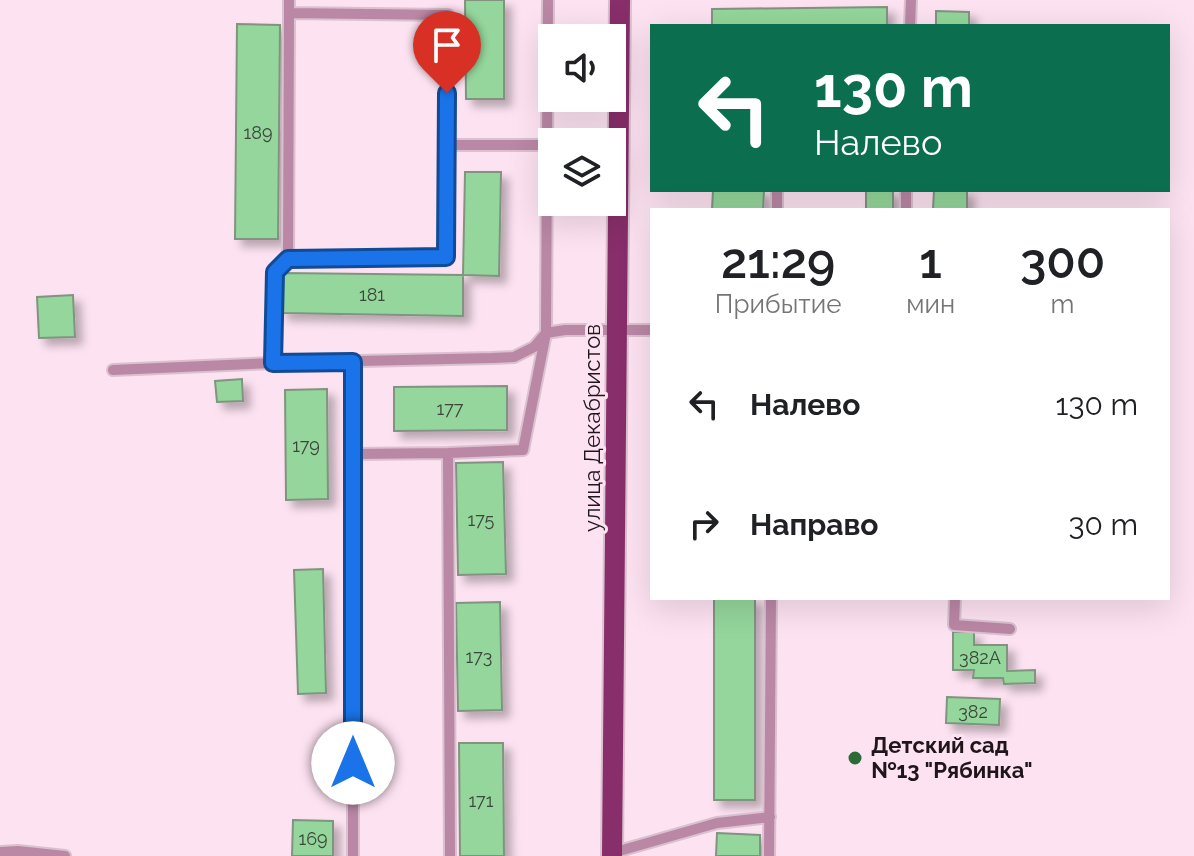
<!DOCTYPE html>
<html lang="ru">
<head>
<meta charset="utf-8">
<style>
	body { margin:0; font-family:Raleway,sans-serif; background:#f6f6f6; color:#202124; height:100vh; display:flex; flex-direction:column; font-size:30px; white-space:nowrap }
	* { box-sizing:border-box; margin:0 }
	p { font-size:26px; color:#757577 }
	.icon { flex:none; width:44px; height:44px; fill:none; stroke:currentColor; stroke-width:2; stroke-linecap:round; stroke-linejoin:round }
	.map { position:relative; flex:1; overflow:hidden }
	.panel { position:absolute; left:650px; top:208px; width:520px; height:392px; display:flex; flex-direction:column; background:#fff; border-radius:0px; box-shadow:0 8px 32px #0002 }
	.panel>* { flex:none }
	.top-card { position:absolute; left:650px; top:24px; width:520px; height:168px; border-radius:0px; box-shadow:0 8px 32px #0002; background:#0b6e4f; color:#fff; overflow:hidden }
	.fabs { position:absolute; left:538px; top:24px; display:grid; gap:16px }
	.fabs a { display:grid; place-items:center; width:88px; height:88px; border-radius:0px; background:#fff; box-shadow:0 8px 32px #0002; font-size:40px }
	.pin { position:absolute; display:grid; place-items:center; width:68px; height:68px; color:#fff; margin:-82px -34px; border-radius:50% 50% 50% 0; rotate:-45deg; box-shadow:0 0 8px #0007 }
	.pin .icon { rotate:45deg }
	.me { position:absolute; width:88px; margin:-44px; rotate:0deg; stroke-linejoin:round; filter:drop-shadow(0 0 6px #0008) }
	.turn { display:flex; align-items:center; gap:28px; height:168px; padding:0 32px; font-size:36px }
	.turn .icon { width:104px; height:104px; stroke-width:2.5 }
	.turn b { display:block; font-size:56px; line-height:68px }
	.eta { display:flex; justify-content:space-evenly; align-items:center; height:136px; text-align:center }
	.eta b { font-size:48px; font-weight:600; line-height:56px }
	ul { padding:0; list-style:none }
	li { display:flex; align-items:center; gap:24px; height:120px; padding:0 32px }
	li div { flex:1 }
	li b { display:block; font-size:30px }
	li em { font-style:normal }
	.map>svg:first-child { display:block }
	.building { fill:#94d69b; stroke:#809481; stroke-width:2; filter:url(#shadow) }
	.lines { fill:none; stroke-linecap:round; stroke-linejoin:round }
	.lane-casing { stroke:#d9c1cf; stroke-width:14 }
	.primary-casing { stroke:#d9c1cf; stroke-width:24 }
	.lane { stroke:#ba87a5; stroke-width:10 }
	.primary { stroke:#882e6a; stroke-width:20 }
	.route-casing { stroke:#114b97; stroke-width:20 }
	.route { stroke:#1a73e8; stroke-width:14 }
	.poi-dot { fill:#2b6c36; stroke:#fde2f1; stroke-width:3 }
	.labels { text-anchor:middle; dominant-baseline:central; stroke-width:6; stroke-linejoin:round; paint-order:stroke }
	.number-label { font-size:18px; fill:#3c463b }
	.street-label { font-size:22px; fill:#1f161b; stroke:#fde2f1 }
	.poi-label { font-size:22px; font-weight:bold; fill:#1f161b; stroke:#fde2f1; text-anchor:start }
</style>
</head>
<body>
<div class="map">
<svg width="1194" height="856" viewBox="0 0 1194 856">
	<defs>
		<filter id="shadow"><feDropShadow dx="7" dy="7" stdDeviation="4" flood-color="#0004"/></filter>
	</defs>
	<rect width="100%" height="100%" fill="#fde2f1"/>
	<path class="building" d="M 465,0 L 504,0 L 504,99 L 466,99 Z
		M 887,7 L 887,26 L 712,26 L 712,9 Z
		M 936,11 L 969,12 L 969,26 L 936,26 Z
		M 237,24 L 280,25 L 278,239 L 235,239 Z
		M 465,172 L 501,172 L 499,276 L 463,275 Z
		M 713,190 L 764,190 L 763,210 L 712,210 Z
		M 866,190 L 893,190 L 893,210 L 866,210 Z
		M 934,190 L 967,190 L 967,210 L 933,210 Z
		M 281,273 L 463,275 L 463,316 L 281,313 Z
		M 73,295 L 75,337 L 39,338 L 37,297 Z
		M 242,379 L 243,401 L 217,402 L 215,381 Z
		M 507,386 L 507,430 L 394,431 L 394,387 Z
		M 327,389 L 328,499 L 286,500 L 285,390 Z
		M 503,462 L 506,574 L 458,575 L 456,463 Z
		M 323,569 L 326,693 L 298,694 L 294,570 Z
		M 714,598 L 755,598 L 755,800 L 714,800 Z
		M 500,602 L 502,710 L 458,711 L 456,603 Z
		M 953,632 L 974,632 L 974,645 L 1007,645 L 1007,671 L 1035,670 L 1035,683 L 1004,684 L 1003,678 L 973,678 L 974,670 L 953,670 Z
		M 947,697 L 1000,699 L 999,725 L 946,723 Z
		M 459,743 L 503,743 L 504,856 L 460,856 Z
		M 293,820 L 333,821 L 333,856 L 292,856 Z
		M 717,833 L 760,835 L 760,856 L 716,856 Z"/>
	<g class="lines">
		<defs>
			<path id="lane" d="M 289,0 L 289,13 L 448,15 L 447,145
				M 910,26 L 911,0
				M 547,145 L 548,0
				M 777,210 L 777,190
				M 906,210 L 906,190
				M 288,259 L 289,13
				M 273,363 L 275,272 L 288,259 L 446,257 L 447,145 L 547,145 L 546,333 L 523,450 L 448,453
				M 113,370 L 273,363 L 492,358 L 514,357 L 534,347 L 546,333 L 565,330 L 652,330
				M 353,454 L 448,453 L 450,856
				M 955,598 L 954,625 L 1010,629
				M 0,852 L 18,851 L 65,856
				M 612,853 L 717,823 L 770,817
				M 353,856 L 353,362
				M 769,856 L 771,598"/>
			<path id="primary" d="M 612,856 L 620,0"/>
		</defs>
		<use href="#lane" class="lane-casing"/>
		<use href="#primary" class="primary-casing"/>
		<use href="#lane" class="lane"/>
		<use href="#primary" class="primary"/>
	</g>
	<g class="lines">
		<defs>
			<path id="route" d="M 353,763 L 353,362 L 273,363 L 275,272 L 288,259 L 446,257 L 447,93"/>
		</defs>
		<use href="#route" class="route-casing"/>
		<use href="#route" class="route"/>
	</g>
	<circle class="poi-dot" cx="855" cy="758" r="8"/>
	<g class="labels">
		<g class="number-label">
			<text x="258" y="132">189</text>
			<text x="372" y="294">181</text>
			<text x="450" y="408">177</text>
			<text x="306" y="445">179</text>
			<text x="481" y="519">175</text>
			<text x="479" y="656">173</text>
			<text x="980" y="657">382А</text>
			<text x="973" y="711">382</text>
			<text x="481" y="800">171</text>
			<text x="313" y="838">169</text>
		</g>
		<g class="street-label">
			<text transform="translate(592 428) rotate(-90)">улица Декабристов</text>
		</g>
		<g class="poi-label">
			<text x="871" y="745">Детский сад<tspan x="871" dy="25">№13 "Рябинка"</tspan></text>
		</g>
	</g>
</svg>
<div class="fabs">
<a><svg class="icon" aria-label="sound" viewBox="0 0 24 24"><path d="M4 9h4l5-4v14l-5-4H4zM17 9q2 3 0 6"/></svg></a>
<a><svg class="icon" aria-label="layers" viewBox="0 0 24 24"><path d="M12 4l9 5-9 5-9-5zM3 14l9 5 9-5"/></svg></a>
</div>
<div class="pin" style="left:447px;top:93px;background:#d93025"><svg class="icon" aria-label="arrive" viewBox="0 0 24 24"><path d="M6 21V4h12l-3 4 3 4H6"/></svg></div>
<svg class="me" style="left:353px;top:763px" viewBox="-20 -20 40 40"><circle r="19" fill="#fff"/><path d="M0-13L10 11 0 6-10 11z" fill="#1a73e8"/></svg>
<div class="top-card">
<div class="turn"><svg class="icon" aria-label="left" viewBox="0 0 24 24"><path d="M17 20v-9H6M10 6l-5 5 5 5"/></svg><div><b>130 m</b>Налево</div></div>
</div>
<section class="panel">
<div class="eta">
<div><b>21:29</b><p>Прибытие</p></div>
<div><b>1</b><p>мин</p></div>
<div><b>300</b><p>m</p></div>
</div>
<ul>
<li><svg class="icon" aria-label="left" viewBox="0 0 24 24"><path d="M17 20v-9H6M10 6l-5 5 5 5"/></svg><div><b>Налево</b></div><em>130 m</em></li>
<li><svg class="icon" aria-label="right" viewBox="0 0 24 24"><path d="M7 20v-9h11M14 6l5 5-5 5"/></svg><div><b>Направо</b></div><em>30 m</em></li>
</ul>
</section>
</div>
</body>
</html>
